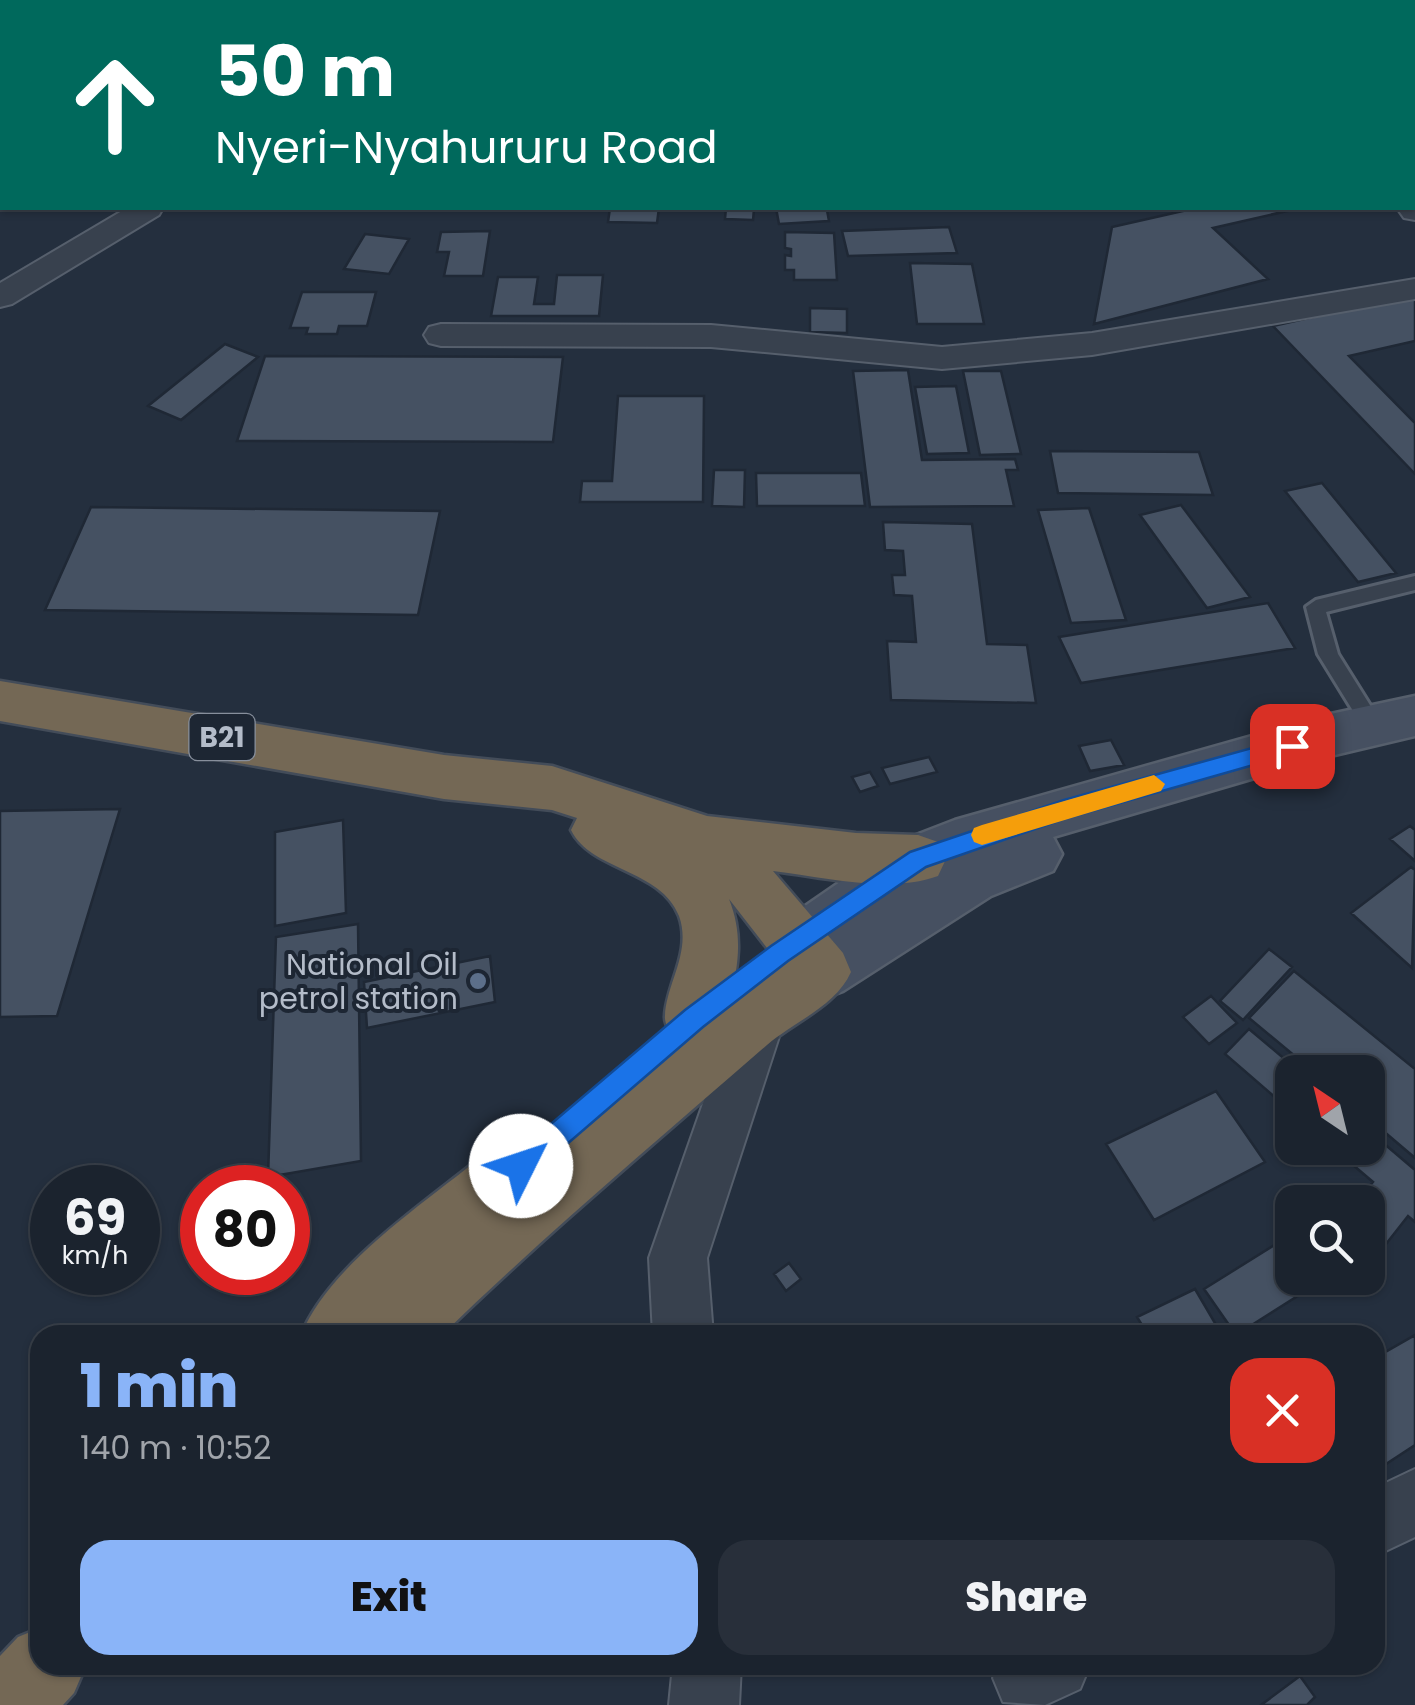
<!DOCTYPE html>
<html lang="en">
<head>
<meta charset="utf-8">
<style>
	body { margin:0; font-family:Poppins,sans-serif; background:#282f3a; color:#f1f3f6; height:100vh; display:flex; flex-direction:column; font-size:38px; white-space:nowrap }
	* { box-sizing:border-box; margin:0 }
	p { font-size:32px; color:#a0a4aa }
	.icon { flex:none; width:55px; height:55px; fill:none; stroke:currentColor; stroke-width:2; stroke-linecap:round; stroke-linejoin:round }
	.map { position:relative; flex:1; overflow:hidden }
	.side { position:absolute; left:30px; top:1325px; width:1355px; height:350px; display:flex; flex-direction:column; background:#1b232e; border-radius:30px; box-shadow:0 2px 8px #0004,0 0 0 2px #39404a }
	.side>* { flex:none }
	.hud { position:absolute; left:0px; top:0px; width:1415px; height:210px; box-shadow:0 2px 8px #0004,0 0 0 2px #39404a; background:#00695c; color:#fff; overflow:hidden }
	.needle { width:65px; rotate:325deg }
	.tools { position:absolute; left:1275px; top:1055px; display:grid; gap:20px }
	.tools a { display:grid; place-items:center; width:110px; height:110px; border-radius:20px; background:#1b232e; box-shadow:0 2px 8px #0004,0 0 0 2px #39404a; font-size:50px }
	.speed { position:absolute; left:30px; top:1165px; display:flex; gap:20px; font-size:50px; font-weight:700; text-align:center }
	.speed>* { display:grid; place-content:center; width:130px; height:130px; border-radius:50%; background:#1b232e; box-shadow:0 2px 8px #0004,0 0 0 2px #39404a; line-height:1 }
	.speed small { font-size:25px; font-weight:400 }
	.speed .limit { border:15px solid #d22; background:#fff; color:#111 }
	.pin { position:absolute; display:grid; place-items:center; width:85px; height:85px; color:#fff; margin:-42px; border-radius:20px; box-shadow:0 5px 15px #0006 }
	.me { position:absolute; width:110px; margin:-55px; rotate:49deg; stroke-linejoin:round; filter:drop-shadow(0 0 8px #0008) }
	.turn { display:flex; align-items:center; gap:35px; height:210px; padding:0 50px; font-size:45px }
	.turn .icon { width:130px; height:130px; stroke-width:2.5 }
	.turn b { display:block; font-size:70px; line-height:85px }
	.round { display:grid; place-items:center; flex:none; width:105px; height:105px; border-radius:30px; background:#282f3a }
	.headline { display:flex; align-items:center; justify-content:space-between; height:170px; padding:0 50px }
	h1 { font-size:60px; font-weight:800; line-height:75px; color:#8ab4f8 }
	.button { display:flex; gap:20px; margin-top:auto; padding:20px 50px }
	.button a { flex:1; height:115px; border-radius:30px; background:#8ab4f8; color:#111; font-size:40px; font-weight:800; line-height:115px; text-align:center }
	.button a+a { background:#282f3a; color:#f1f3f6 }
	.map>svg:first-child { display:block }
	.building { fill:#455162; stroke:#1f2835; stroke-width:2.5 }
	.lines { fill:none; stroke-linecap:round; stroke-linejoin:round }
	.lane-casing { stroke:#565f6c; stroke-width:6 }
	.street-casing { stroke:#565f6c; stroke-width:4 }
	.secondary-casing { stroke:#565f6c; stroke-width:5 }
	.highway-casing { stroke:#434c59; stroke-width:5 }
	.lane { fill:#38414e; fill-rule:evenodd }
	.street { fill:#38414e; fill-rule:evenodd }
	.secondary { fill:#465061; fill-rule:evenodd }
	.highway { fill:#746855; fill-rule:evenodd }
	.route { fill:#1a73e8; stroke:#114b97; stroke-width:2.5 }
	.slow { fill:#f59e0b }
	.service-dot { fill:#5c6f8a; stroke:#1d2633; stroke-width:4 }
	.labels { text-anchor:middle; dominant-baseline:central; stroke-width:8; stroke-linejoin:round; paint-order:stroke }
	.shield { fill:#1d2633; stroke:#878f9c; stroke-width:2.5 }
	.shield-label { font-size:28px; font-weight:bold; fill:#b4bcc9 }
	.poi-label { font-size:30px; fill:#b4bcc9; stroke:#1d2633; text-anchor:end }
</style>
</head>
<body>
<div class="map">
<svg width="1415" height="1705" viewBox="0 0 1415 1705">
	<rect width="100%" height="100%" fill="#242f3e"/>
	<path class="building" d="M 610,208 L 659,208 L 657,223 L 608,222 Z
		M 726,208 L 754,209 L 753,220 L 725,219 Z
		M 776,208 L 836,208 L 836,210 L 827,210 L 829,221 L 779,224 Z
		M 1196,208 L 1300,208 L 1213,228 L 1268,279 L 1094,324 L 1112,227 Z
		M 949,227 L 957,253 L 848,256 L 842,231 Z
		M 490,231 L 483,276 L 444,276 L 449,252 L 437,252 L 441,232 Z
		M 785,232 L 834,233 L 837,280 L 794,280 L 794,270 L 785,270 L 785,255 L 791,256 L 791,249 L 785,248 Z
		M 365,234 L 409,239 L 389,274 L 344,269 Z
		M 910,263 L 972,264 L 984,324 L 917,324 Z
		M 557,275 L 603,275 L 599,316 L 491,316 L 498,277 L 538,277 L 534,304 L 554,304 Z
		M 302,292 L 376,292 L 367,326 L 339,326 L 337,334 L 306,334 L 308,328 L 290,328 Z
		M 1415,294 L 1415,341 L 1349,356 L 1415,423 L 1415,474 L 1273,326 Z
		M 810,308 L 847,309 L 847,333 L 810,332 Z
		M 225,344 L 258,357 L 181,420 L 148,406 Z
		M 265,356 L 563,357 L 553,442 L 237,441 Z
		M 908,370 L 922,460 L 1015,459 L 1018,470 L 1006,470 L 1014,506 L 870,507 L 853,371 Z
		M 963,371 L 1001,371 L 1021,454 L 980,455 Z
		M 956,386 L 969,453 L 927,454 L 915,387 Z
		M 618,396 L 704,396 L 703,502 L 580,502 L 582,481 L 612,481 Z
		M 1050,451 L 1199,452 L 1213,495 L 1058,493 Z
		M 714,470 L 745,470 L 744,507 L 712,506 Z
		M 756,473 L 861,473 L 865,506 L 757,506 Z
		M 1322,483 L 1396,573 L 1358,582 L 1285,491 Z
		M 1181,505 L 1250,597 L 1207,608 L 1140,515 Z
		M 91,507 L 440,511 L 418,615 L 45,610 Z
		M 1089,508 L 1126,620 L 1071,623 L 1038,510 Z
		M 883,522 L 972,524 L 987,644 L 1027,645 L 1036,703 L 891,700 L 887,641 L 916,642 L 912,596 L 894,595 L 892,575 L 905,575 L 903,551 L 885,550 Z
		M 1268,603 L 1295,648 L 1081,683 L 1059,637 Z
		M 1111,740 L 1124,765 L 1090,771 L 1079,746 Z
		M 929,757 L 937,772 L 890,784 L 882,768 Z
		M 870,772 L 878,786 L 860,792 L 852,777 Z
		M 120,809 L 57,1016 L 0,1017 L 0,811 Z
		M 343,820 L 346,913 L 275,926 L 275,832 Z
		M 1410,826 L 1415,830 L 1415,861 L 1390,839 Z
		M 1411,867 L 1415,870 L 1412,968 L 1351,913 Z
		M 358,924 L 361,1161 L 268,1177 L 276,937 Z
		M 1269,949 L 1292,967 L 1243,1020 L 1220,1001 Z
		M 490,956 L 495,1002 L 367,1028 L 364,982 Z
		M 1294,971 L 1415,1069 L 1415,1158 L 1368,1118 L 1368,1072 L 1314,1072 L 1249,1018 Z
		M 1211,996 L 1237,1023 L 1209,1044 L 1183,1017 Z
		M 1249,1029 L 1300,1072 L 1292,1072 L 1292,1112 L 1225,1054 Z
		M 1216,1091 L 1265,1162 L 1154,1220 L 1106,1144 Z
		M 1368,1130 L 1415,1170 L 1415,1222 L 1408,1216 L 1379,1253 L 1368,1243 L 1368,1202 L 1356,1202 L 1373,1182 L 1333,1148 L 1368,1148 Z
		M 1292,1234 L 1292,1278 L 1326,1278 L 1236,1335 L 1204,1289 Z
		M 789,1263 L 801,1279 L 786,1291 L 774,1274 Z
		M 1195,1289 L 1222,1335 L 1148,1335 L 1137,1317 Z
		M 1415,1335 L 1415,1445 L 1383,1466 L 1375,1454 L 1375,1358 Z
		M 1300,1676 L 1315,1697 L 1307,1705 L 1261,1705 Z"/>
	<g class="lines">
		<defs>
			<path id="lane" d="M 1415,576 L 1415,590 L 1326,612 L 1338,654 L 1383,726 L 1373,734 L 1366,732 L 1318,654 L 1306,607 L 1316,600 Z"/>
			<path id="street" d="M 1020,0 L 1049,0 L 1051,2 L 1022,2 Z
				M 1412,199 L 1415,199 L 1415,220 L 1404,218 L 1397,208 L 1412,208 Z
				M 127,208 L 163,208 L 159,215 L 12,304 L 0,307 L 0,283 Z
				M 1415,279 L 1415,299 L 1092,355 L 942,369 L 711,347 L 441,346 L 429,343 L 424,335 L 429,327 L 441,324 L 711,325 L 942,347 L 1092,333 Z
				M 761,988 L 779,995 L 787,1012 L 707,1258 L 713,1335 L 653,1335 L 649,1258 L 735,1012 L 743,995 Z
				M 1415,1469 L 1415,1537 L 1375,1556 L 1375,1488 Z
				M 673,1665 L 741,1665 L 739,1705 L 669,1705 Z
				M 998,1665 L 1090,1665 L 1080,1689 L 1045,1705 L 1003,1702 L 993,1678 Z"/>
			<path id="secondary" d="M 1415,696 L 1415,736 L 1326,757 L 1053,837 L 1062,854 L 1053,871 L 991,896 L 843,991 L 822,999 L 801,991 L 793,972 L 795,968 L 779,962 L 770,943 L 779,924 L 898,842 L 955,820 L 1326,715 Z"/>
			<path id="highway" d="M 0,681 L 444,755 L 552,766 L 707,816 L 856,833 L 918,835 L 938,842 L 946,859 L 938,876 C 888,894 825,877 773,871 L 843,953 L 851,972 C 836,1006 795,1021 767,1045 C 657,1141 546,1234 442,1335 L 301,1335 C 331,1262 431,1199 491,1149 L 514,1140 L 537,1149 L 540,1158 L 681,1041 L 673,1038 C 670,1032 664,1023 665,1016 C 666,984 692,952 679,916 C 661,869 591,871 571,830 L 577,818 L 552,810 L 444,799 L 0,721 ZM 729,899 L 781,966 L 729,1001 C 739,966 743,934 729,899 Z
				M 40,1628 L 40,1665 L 86,1665 L 74,1693 L 63,1705 L 0,1705 L 0,1656 L 18,1637 Z"/>
		</defs>
		<use href="#lane" class="lane-casing"/>
		<use href="#street" class="street-casing"/>
		<use href="#secondary" class="secondary-casing"/>
		<use href="#highway" class="highway-casing"/>
		<use href="#lane" class="lane"/>
		<use href="#street" class="street"/>
		<use href="#secondary" class="secondary"/>
		<use href="#highway" class="highway"/>
	</g>
	<path class="route" d="M 1292,737 L 1302,746 L 1299,752 L 1064,819 L 926,867 L 788,961 L 703,1027 L 530,1176 L 521,1180 L 512,1176 L 508,1166 L 512,1157 L 685,1010 L 771,946 L 910,852 L 1064,800 Z"/>
	<path class="slow" d="M 1154,775 L 1165,784 L 1161,791 L 982,845 L 974,842 L 971,835 L 974,828 L 982,825 Z"/>
	<circle class="service-dot" cx="478" cy="981" r="10"/>
	<g class="labels">
		<rect class="shield" x="189.5" y="714" width="65" height="46" rx="8"/>
		<g class="shield-label">
			<text x="222" y="737">B21</text>
		</g>
		<g class="poi-label">
			<text x="458" y="964">National Oil<tspan x="458" dy="34">petrol station</tspan></text>
		</g>
	</g>
</svg>
<div class="tools">
<a><svg class="needle" viewBox="-14 -14 28 28"><path d="M0-13l5 13h-10z" fill="#e53935"/><path d="M0 13l5-13h-10z" fill="#a0a4aa"/></svg></a>
<a><svg class="icon" aria-label="search" viewBox="0 0 24 24"><circle cx="10" cy="10" r="6"/><path d="M15 15l6 6"/></svg></a>
</div>
<div class="speed"><div>69<small>km/h</small></div><div class="limit">80</div></div>
<div class="pin" style="left:1292px;top:746px;background:#d93025"><svg class="icon" aria-label="arrive" viewBox="0 0 24 24"><path d="M6 21V4h12l-3 4 3 4H6"/></svg></div>
<svg class="me" style="left:521px;top:1166px" viewBox="-20 -20 40 40"><circle r="19" fill="#fff"/><path d="M0-13L10 11 0 6-10 11z" fill="#1a73e8"/></svg>
<div class="hud">
<div class="turn"><svg class="icon" aria-label="ahead" viewBox="0 0 24 24"><path d="M12 20V5M6 11l6-6 6 6"/></svg><div><b>50 m</b>Nyeri-Nyahururu Road</div></div>
</div>
<section class="side">
<div class="headline"><div><h1>1 min</h1><p>140 m · 10:52</p></div><a class="round" style="background:#d93025;color:#fff"><svg class="icon" aria-label="close" viewBox="0 0 24 24"><path d="M6 6l12 12M18 6L6 18"/></svg></a></div>
<div class="button"><a>Exit</a><a>Share</a></div>
</section>
</div>
</body>
</html>
